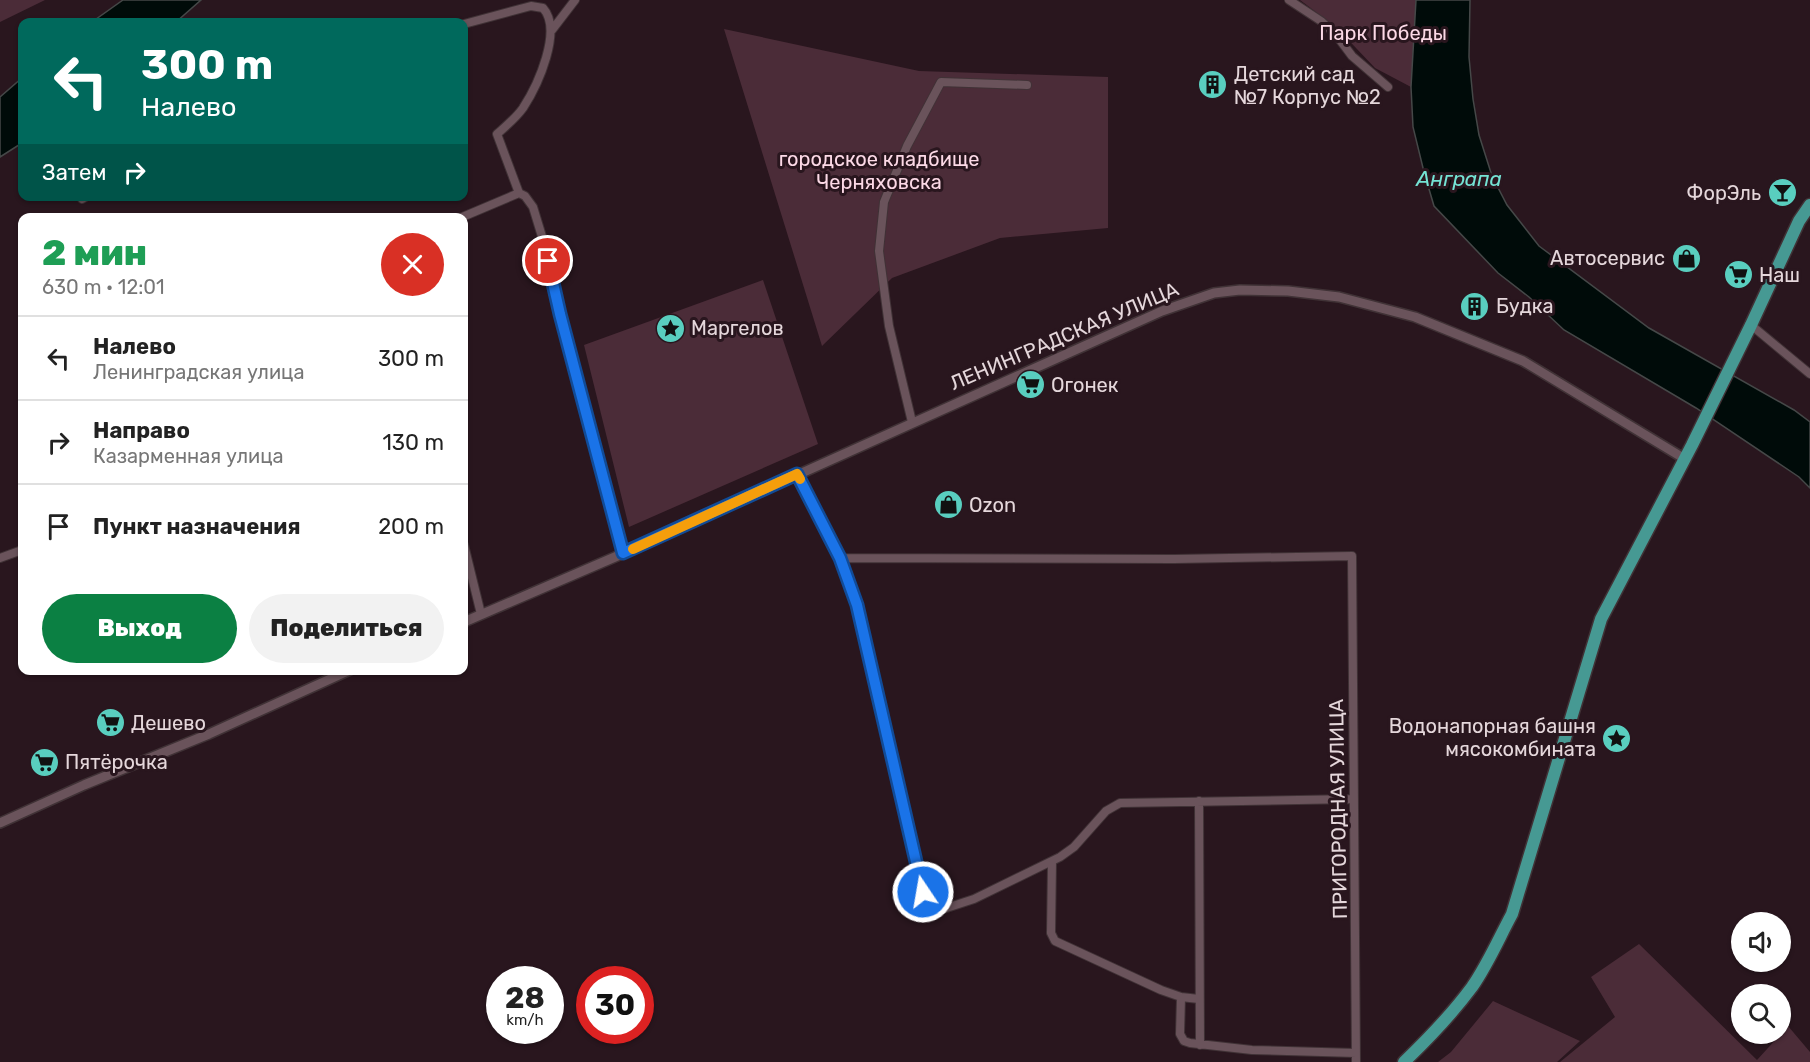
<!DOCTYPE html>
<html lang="ru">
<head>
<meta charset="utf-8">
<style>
	body { margin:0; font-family:Rubik,sans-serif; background:#f2f2f2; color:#222; height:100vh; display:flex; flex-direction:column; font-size:22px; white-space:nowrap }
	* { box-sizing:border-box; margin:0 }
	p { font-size:20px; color:#767676 }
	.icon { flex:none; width:33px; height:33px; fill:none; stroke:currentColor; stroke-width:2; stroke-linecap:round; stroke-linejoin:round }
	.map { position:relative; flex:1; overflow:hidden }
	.side { position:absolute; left:18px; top:213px; width:450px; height:462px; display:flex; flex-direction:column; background:#fff; border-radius:12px; box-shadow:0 2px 4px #0004 }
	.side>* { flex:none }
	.hud { position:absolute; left:18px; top:18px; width:450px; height:183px; border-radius:12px; box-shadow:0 2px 4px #0004; background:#00695c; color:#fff; overflow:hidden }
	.controls { position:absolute; left:1731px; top:912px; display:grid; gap:12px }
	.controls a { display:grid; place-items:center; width:60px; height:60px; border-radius:50%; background:#fff; box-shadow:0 2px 4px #0004; font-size:30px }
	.speed { position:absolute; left:486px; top:966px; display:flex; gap:12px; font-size:30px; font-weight:700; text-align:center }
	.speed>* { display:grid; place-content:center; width:78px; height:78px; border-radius:50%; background:#fff; box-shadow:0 2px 4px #0004; line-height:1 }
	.speed small { font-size:15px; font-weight:400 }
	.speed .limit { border:9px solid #d22; background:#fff; color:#111 }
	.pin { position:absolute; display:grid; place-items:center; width:51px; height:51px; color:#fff; margin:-26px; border:3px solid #fff; border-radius:50%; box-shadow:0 2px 6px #0007 }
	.me { position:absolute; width:66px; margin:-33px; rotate:348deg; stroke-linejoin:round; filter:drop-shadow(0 0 4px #0008) }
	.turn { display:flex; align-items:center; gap:21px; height:126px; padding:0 24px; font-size:27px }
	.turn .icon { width:78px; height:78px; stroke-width:2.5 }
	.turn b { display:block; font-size:42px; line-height:51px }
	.then { display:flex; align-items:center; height:57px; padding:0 24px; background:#0003; gap:12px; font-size:22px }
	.round { display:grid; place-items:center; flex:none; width:63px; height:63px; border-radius:32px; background:#f2f2f2 }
	.overview { display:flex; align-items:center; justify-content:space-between; height:102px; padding:0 24px }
	h1 { font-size:36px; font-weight:800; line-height:45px; color:#1e9e55 }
	.primary-button { display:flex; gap:12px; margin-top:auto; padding:12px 24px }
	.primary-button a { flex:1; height:69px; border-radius:36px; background:#0b8043; color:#fff; font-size:24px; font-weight:800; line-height:69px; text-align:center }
	.primary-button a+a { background:#f2f2f2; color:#222 }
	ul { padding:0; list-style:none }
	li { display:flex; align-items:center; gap:18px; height:84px; padding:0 24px; border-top:2px solid #e0e0e0 }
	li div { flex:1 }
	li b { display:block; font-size:22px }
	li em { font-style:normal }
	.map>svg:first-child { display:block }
	.green { fill:#4b2c38 }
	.water { fill:#000b09; stroke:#454848; stroke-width:1.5 }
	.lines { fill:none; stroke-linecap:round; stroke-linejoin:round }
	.minor-casing { stroke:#403236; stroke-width:10 }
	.tertiary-casing { stroke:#403236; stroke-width:12 }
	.primary-casing { stroke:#403236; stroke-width:15 }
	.minor { stroke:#6a535b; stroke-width:8 }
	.tertiary { stroke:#6a535b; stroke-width:9 }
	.primary { stroke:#469993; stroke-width:12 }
	.route-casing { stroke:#114b97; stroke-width:15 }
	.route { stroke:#1a73e8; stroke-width:10 }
	.slow { stroke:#f59e0b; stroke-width:10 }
	.labels { text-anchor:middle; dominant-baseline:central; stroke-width:6; stroke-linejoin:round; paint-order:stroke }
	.park-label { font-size:20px; fill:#fcd9e6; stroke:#29161e }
	.poi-label { font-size:20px; fill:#e5d7db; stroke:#29161e; text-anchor:start }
	.street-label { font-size:20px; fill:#e5d7db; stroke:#29161e }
	.water-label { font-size:21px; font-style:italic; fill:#74e3d4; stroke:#29161e }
</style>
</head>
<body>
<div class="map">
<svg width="1810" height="1062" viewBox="0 0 1810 1062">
	<rect width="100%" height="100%" fill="#29161e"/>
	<path class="green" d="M 0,0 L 45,0 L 0,22 Z
		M 1300,0 L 1416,0 L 1411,87 L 1375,68 L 1337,28 Z
		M 724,29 L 919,71 L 1108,77 L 1108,228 L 1000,238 L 892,278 L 822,346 Z
		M 763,280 L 818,444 L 629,527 L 584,345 Z
		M 1639,944 L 1757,1060 L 1788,1026 L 1810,1052 L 1810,1062 L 1560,1062 L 1615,1017 L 1591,977 Z
		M 1493,1001 L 1580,1041 L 1557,1062 L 1438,1062 L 1451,1052 Z"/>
	<path class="water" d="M 123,0 L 201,0 L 176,22 L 92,22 Z
		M 1416,0 L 1470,0 L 1469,57 L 1473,99 L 1479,135 L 1492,176 L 1507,205 L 1539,246 L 1649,328 L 1794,410 L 1810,422 L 1810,488 L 1799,477 L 1696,408 L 1564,330 L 1529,297 L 1498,273 L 1434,206 L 1424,172 L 1413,127 L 1411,87 Z
		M 22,78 L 22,143 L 0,157 L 0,97 Z"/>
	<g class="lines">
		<defs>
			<path id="minor" d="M 1289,0 L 1321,21 L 1337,36 L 1352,56 L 1388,87
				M 464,24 L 531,6 L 543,8 C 563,30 538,85 523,108 C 516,118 506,126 497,134 L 519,193
				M 552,30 L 575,0
				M 519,193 L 525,196 L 533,207 L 544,243 L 560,314 L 623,553
				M 82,199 L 87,196
				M 460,218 L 519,193
				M 1751,325 L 1810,374
				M 912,422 L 889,326 L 879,251 L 884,202 L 907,146 L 941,82 L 1027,85
				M 797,474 L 840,558 L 857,605 L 928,914 L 974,899 L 1060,857 L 1074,847 L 1106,811 L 1120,803 L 1354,799
				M 464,545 L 481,614
				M 0,558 L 22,550
				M 840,558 L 1174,559 L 1352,556 L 1356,1062
				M 1199,801 L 1200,1045
				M 1052,862 L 1051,933 L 1055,941 L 1161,990 L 1181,997 L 1199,999
				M 1181,997 L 1180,1034 L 1184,1041 L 1190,1043 L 1252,1050 L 1356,1053"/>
			<path id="tertiary" d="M 464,622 L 615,557 L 1162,311 L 1214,293 L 1240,290 L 1288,291 L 1339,297 L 1415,317 L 1523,361 L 1685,459
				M 0,823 L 84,785 L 209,734 L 350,670"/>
			<path id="primary" d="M 1404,1062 C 1428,1039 1452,1014 1472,987 C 1488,964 1499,938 1512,914 L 1601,619 L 1692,445 L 1751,325 L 1799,221 L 1810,205"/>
		</defs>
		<use href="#minor" class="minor-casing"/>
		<use href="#tertiary" class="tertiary-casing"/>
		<use href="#primary" class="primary-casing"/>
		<use href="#minor" class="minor"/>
		<use href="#tertiary" class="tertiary"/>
		<use href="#primary" class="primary"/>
	</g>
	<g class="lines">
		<defs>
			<path id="route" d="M 548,261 L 560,314 L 623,553 L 797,474 L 840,558 L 857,605 L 923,892"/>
		</defs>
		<use href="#route" class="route-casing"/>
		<use href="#route" class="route"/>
		<path class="slow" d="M 633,549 L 797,474 L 800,479"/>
	</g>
	<defs>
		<symbol id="building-disc" viewBox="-11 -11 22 22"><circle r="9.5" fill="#59cebf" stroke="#29161e"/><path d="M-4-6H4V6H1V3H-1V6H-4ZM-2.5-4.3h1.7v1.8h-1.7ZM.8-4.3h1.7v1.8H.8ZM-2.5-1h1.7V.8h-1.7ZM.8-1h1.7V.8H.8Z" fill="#111"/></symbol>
		<symbol id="bar-disc" viewBox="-11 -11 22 22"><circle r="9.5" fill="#59cebf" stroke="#29161e"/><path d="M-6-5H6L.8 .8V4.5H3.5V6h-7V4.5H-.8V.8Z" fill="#111"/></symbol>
		<symbol id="shop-disc" viewBox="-11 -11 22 22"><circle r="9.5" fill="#59cebf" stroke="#29161e"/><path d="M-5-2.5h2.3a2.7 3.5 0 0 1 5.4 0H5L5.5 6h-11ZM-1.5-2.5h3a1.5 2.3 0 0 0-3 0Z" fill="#111"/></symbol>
		<symbol id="supermarket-disc" viewBox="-11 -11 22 22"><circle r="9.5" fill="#59cebf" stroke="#29161e"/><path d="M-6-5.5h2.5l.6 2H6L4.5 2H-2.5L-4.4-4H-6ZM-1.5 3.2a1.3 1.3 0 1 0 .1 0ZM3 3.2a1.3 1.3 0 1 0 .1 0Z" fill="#111"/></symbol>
		<symbol id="sight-disc" viewBox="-11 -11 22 22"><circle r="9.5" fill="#59cebf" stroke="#29161e"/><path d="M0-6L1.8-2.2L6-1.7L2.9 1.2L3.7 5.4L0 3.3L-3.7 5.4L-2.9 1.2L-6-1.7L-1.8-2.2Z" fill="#111"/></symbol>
	</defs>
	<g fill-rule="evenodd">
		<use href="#building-disc" x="1196" y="68" width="33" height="33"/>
		<use href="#bar-disc" x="1766" y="176" width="33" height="33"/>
		<use href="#shop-disc" x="1670" y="242" width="33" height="33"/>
		<use href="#supermarket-disc" x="1722" y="258" width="33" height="33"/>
		<use href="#building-disc" x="1458" y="290" width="33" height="33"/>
		<use href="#sight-disc" x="654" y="312" width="33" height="33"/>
		<use href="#supermarket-disc" x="1014" y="368" width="33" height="33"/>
		<use href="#shop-disc" x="932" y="488" width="33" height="33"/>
		<use href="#supermarket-disc" x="94" y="706" width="33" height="33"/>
		<use href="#sight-disc" x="1600" y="722" width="33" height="33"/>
		<use href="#supermarket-disc" x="28" y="746" width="33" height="33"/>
	</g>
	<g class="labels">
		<g class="park-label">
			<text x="1383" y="33">Парк Победы</text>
			<text x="879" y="159">городское кладбище<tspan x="879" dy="23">Черняховска</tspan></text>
		</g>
		<g class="poi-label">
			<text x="1234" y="74">Детский сад<tspan x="1234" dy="23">№7 Корпус №2</tspan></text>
			<text x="1761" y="193" text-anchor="end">ФорЭль</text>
			<text x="1665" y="258" text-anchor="end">Автосервис</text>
			<text x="1759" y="275">Наш</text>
			<text x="1496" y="306">Будка</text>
			<text x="691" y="328">Маргелов</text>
			<text x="1051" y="385">Огонек</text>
			<text x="969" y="505">Ozon</text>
			<text x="131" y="723">Дешево</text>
			<text x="1596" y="726" text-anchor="end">Водонапорная башня<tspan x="1596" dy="23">мясокомбината</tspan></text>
			<text x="65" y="762">Пятёрочка</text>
		</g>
		<g class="street-label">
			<text transform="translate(1064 336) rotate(-23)">ЛЕНИНГРАДСКАЯ УЛИЦА</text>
			<text transform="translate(1338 809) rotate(-91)">ПРИГОРОДНАЯ УЛИЦА</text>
		</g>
		<g class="water-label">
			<text x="1459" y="178">Анграпа</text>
		</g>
	</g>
</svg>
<div class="controls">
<a><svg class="icon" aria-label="sound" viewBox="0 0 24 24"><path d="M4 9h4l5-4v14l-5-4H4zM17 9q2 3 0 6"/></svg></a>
<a><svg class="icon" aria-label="search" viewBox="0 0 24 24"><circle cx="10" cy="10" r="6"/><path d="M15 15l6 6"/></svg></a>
</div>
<div class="speed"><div>28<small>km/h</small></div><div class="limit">30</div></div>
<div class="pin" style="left:548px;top:261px;background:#d93025"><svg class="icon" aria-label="arrive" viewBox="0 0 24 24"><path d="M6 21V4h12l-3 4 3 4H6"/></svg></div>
<svg class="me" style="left:923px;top:892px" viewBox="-20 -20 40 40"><circle r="17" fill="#1a73e8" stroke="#fff" stroke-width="3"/><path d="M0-11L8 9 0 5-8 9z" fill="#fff"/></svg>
<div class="hud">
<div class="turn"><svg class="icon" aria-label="left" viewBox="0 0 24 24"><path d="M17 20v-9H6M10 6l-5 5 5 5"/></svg><div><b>300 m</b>Налево</div></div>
<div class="then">Затем<svg class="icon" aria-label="right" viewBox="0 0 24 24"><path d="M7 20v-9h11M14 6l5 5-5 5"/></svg></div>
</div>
<section class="side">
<div class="overview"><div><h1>2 мин</h1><p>630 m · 12:01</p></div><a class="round" style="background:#d93025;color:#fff"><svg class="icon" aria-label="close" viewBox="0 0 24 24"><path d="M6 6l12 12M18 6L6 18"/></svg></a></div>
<ul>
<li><svg class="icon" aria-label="left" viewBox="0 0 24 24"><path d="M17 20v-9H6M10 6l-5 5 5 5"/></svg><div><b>Налево</b><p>Ленинградская улица</p></div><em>300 m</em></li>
<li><svg class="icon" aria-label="right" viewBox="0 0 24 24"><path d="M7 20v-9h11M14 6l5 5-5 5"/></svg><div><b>Направо</b><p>Казарменная улица</p></div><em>130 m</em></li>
<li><svg class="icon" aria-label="arrive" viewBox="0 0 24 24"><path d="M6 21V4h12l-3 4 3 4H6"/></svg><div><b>Пункт назначения</b></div><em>200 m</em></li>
</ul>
<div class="primary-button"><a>Выход</a><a>Поделиться</a></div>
</section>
</div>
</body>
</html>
